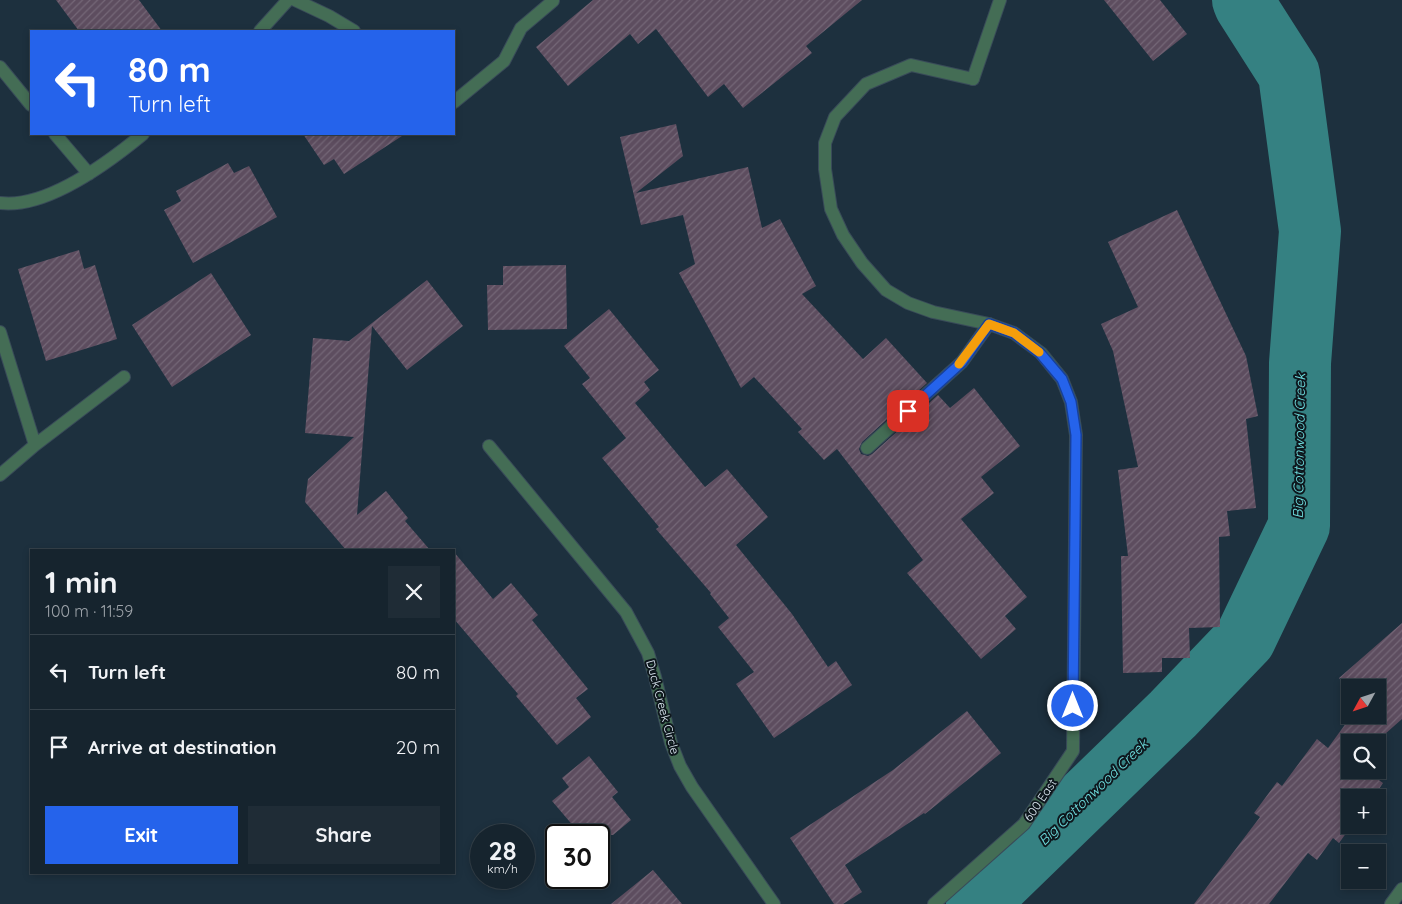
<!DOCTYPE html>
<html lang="en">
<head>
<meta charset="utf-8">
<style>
	body { margin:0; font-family:Quicksand,sans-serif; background:#1f2c36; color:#f1f3f6; height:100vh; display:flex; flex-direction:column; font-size:19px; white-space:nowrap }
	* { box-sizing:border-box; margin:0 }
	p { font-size:16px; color:#9ea4aa }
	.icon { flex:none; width:28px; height:28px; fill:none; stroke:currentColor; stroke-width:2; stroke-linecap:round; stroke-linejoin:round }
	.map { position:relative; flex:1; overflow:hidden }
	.sheet { position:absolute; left:30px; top:549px; width:425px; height:325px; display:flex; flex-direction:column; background:#16242e; border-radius:0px; box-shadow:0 2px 8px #0003,0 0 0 1px #35414a }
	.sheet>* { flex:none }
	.guide { position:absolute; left:30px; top:30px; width:425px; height:105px; border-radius:0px; box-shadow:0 2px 8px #0003,0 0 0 1px #35414a; background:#2563eb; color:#fff; overflow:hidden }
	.needle { width:32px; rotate:230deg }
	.fabs { position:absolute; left:1341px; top:679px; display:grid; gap:10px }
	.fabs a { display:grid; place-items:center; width:45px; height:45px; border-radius:0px; background:#16242e; box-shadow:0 2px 8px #0003,0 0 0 1px #35414a; font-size:25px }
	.speed { position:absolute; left:470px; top:824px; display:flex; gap:10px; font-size:25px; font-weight:700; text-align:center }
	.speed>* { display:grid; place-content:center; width:65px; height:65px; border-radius:50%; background:#16242e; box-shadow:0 2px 8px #0003,0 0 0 1px #35414a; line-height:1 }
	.speed small { font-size:12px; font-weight:400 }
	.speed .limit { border:2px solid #111; border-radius:8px; background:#fff; color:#111 }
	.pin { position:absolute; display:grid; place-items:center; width:42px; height:42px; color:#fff; margin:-21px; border-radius:10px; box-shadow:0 2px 8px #0006 }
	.me { position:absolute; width:55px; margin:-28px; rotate:0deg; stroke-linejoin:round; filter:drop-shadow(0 0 4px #0008) }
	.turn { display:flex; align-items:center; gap:18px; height:105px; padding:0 15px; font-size:22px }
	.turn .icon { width:65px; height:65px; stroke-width:2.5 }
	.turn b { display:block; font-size:35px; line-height:42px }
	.round { display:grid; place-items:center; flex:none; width:52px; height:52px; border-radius:0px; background:#1f2c36 }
	.overview { display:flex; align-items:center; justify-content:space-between; height:85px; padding:0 15px }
	h1 { font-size:30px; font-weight:700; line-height:38px }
	.primary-button { display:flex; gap:10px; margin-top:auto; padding:10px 15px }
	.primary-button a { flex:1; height:58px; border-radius:0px; background:#2563eb; color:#fff; font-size:20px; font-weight:700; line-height:58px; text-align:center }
	.primary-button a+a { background:#1f2c36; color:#f1f3f6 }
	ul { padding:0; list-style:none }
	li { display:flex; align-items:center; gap:15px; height:75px; padding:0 15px; border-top:1px solid #35414a }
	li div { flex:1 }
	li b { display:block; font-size:19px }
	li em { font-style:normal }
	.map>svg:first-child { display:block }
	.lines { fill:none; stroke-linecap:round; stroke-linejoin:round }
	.river { stroke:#358182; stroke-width:62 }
	.building { fill:url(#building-hatch) }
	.lane-casing { stroke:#394b59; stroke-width:14 }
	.street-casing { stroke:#394b59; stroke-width:14 }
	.lane { stroke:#446d55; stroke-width:12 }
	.street { stroke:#446d55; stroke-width:12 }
	.route-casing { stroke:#184099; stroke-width:12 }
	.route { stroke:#2563eb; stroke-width:9 }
	.slow { stroke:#f59e0b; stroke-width:9 }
	.labels { text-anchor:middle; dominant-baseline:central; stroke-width:4; stroke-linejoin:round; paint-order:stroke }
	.street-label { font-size:12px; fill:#e6f2fc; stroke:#0e171d }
	.water-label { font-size:14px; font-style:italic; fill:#71e4e5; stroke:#0e171d }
</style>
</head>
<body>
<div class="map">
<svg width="1402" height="904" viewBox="0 0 1402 904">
	<defs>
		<pattern id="building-hatch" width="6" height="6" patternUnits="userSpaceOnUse" patternTransform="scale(1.25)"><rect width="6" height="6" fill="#5d4d5f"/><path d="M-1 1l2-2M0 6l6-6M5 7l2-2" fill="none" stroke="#746777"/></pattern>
	</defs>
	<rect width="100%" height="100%" fill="#1d303e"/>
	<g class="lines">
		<path class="river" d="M 977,904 L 1173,714 L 1245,639 L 1299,526 L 1300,363 L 1310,231 L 1289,74 L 1245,5 L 1243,0"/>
	</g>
	<path class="building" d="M 56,0 L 139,0 L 162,31 L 79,31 Z
		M 593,0 L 862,0 L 806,46 L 812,53 L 743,108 L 724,84 L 708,97 L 656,29 L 638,44 L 630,34 L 568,86 L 536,47 Z
		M 1104,0 L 1160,0 L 1187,34 L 1153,61 Z
		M 676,124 L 683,156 L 636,193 L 748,167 L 762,228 L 780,219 L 816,286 L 802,294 L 863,359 L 886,338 L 927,383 L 862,442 L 859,449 L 861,454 L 868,456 L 872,454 L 938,395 L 950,408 L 974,388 L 1020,446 L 981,477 L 994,493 L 961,519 L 1027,597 L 1005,616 L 1016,629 L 981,659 L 907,573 L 923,560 L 837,449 L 824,460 L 798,432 L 802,429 L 754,377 L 741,388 L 679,273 L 695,264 L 683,215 L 641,225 L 620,137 Z
		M 303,134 L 405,134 L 344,174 L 334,159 L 324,165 Z
		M 228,163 L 234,173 L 249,166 L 277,217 L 193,263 L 164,210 L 181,201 L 176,191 Z
		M 1177,210 L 1246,356 L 1258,416 L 1246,419 L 1256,508 L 1227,511 L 1230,536 L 1219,537 L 1220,627 L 1189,628 L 1190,658 L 1162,658 L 1162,672 L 1123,673 L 1121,556 L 1128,556 L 1118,470 L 1138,467 L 1113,351 L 1101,324 L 1138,307 L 1108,242 Z
		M 79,250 L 84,269 L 95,265 L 117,339 L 46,361 L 18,269 Z
		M 566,265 L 567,329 L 488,330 L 487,285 L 503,285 L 503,266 Z
		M 211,273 L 251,335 L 172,387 L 132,325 Z
		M 427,280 L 463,326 L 407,370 L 372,326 L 357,515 L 386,491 L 408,518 L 405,521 L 430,550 L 346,550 L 305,502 L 308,479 L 354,437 L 305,433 L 313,338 L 349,341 Z
		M 609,309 L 659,370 L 644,382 L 650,390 L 635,403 L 705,487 L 727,469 L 768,517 L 736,545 L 792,614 L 828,667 L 836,661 L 852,685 L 774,738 L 736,684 L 754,672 L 718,627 L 729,618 L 710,594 L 711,593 L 656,529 L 659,527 L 602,458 L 626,438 L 582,384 L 590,378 L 564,346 Z
		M 454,552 L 493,599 L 511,583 L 538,615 L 532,620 L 588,689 L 576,698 L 591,717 L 557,745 L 516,696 L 518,694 L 454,619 Z
		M 1402,623 L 1402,719 L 1376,742 L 1350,742 L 1350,770 L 1378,770 L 1378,760 L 1385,766 L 1376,778 L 1383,783 L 1373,798 L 1350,798 L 1350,825 L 1352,825 L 1339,843 L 1333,838 L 1317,860 L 1308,853 L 1269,904 L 1194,904 L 1260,817 L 1254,813 L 1277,782 L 1282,786 L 1317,739 L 1328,748 L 1352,715 L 1378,715 L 1378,688 L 1350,688 L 1350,691 L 1339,678 Z
		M 967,711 L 1001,753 L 925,814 L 924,813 L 845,865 L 862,892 L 843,904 L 834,904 L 790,838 L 893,770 Z
		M 589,756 L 618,792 L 612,797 L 631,820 L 613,835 L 581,835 L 552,801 L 569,787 L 562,778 Z
		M 653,870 L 682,904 L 611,904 Z"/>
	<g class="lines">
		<defs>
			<path id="lane" d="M 295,0 L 329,16 L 354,31
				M 260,31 L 288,0
				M 0,67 L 31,105
				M 973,79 L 1000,0
				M 454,102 L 504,61 L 521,28 L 553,1 L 552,0
				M 55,134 L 89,174
				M 0,203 C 47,209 109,162 143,134
				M 0,332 L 35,445
				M 867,448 L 962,362 L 989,324
				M 0,475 L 35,445 L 124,377"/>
			<path id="street" d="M 489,446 L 626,612 L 648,653 L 655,677 L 671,743 L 680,766 L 692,787 L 774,904
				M 934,904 L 1024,824 L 1073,751 L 1076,435 L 1071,402 L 1062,379 L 1041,353 L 1014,333 L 989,324 L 933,312 L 908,303 L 886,290 L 862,263 L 843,235 L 831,209 L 825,169 L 825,143 L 835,117 L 866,84 L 911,65 L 973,79
				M 1391,904 L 1402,889"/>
		</defs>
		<use href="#lane" class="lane-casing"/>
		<use href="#street" class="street-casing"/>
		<use href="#lane" class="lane"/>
		<use href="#street" class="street"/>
	</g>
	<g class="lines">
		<defs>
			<path id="route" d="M 908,411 L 962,362 L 989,324 L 1014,333 L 1040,353 L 1062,379 L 1071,402 L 1076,435 L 1073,706"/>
		</defs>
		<use href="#route" class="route-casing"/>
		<use href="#route" class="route"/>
		<path class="slow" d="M 959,364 L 989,324 L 1014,333 L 1039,352"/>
	</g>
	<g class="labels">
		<g class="street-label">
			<text transform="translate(663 707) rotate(75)">Duck Creek Circle</text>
			<text transform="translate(1040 800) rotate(-56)">600 East</text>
		</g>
		<g class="water-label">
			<text transform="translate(1299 446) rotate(-89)">Big Cottonwood Creek</text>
			<text transform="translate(1093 792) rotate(-44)">Big Cottonwood Creek</text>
		</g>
	</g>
</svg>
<div class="fabs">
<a><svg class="needle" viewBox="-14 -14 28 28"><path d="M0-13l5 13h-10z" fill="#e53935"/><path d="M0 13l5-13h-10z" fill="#9ea4aa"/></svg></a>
<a><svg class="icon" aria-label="search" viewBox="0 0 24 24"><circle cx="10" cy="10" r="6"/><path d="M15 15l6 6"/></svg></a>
<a>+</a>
<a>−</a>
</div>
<div class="speed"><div>28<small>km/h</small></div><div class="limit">30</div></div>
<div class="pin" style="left:908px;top:411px;background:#d93025"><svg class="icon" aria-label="arrive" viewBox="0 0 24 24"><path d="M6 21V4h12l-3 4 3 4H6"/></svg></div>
<svg class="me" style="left:1073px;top:706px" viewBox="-20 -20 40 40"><circle r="17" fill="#2563eb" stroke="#fff" stroke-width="3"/><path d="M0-11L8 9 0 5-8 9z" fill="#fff"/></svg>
<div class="guide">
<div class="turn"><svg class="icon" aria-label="left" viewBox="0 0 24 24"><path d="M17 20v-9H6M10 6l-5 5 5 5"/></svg><div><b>80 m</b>Turn left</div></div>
</div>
<section class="sheet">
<div class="overview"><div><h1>1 min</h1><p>100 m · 11:59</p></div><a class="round"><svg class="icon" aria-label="close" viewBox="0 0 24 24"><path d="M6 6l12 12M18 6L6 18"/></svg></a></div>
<ul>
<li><svg class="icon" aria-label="left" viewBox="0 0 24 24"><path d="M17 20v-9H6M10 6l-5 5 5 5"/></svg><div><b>Turn left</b></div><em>80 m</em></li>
<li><svg class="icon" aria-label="arrive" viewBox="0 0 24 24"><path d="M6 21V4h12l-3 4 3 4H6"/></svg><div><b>Arrive at destination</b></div><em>20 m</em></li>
</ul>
<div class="primary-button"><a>Exit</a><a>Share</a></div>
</section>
</div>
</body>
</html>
